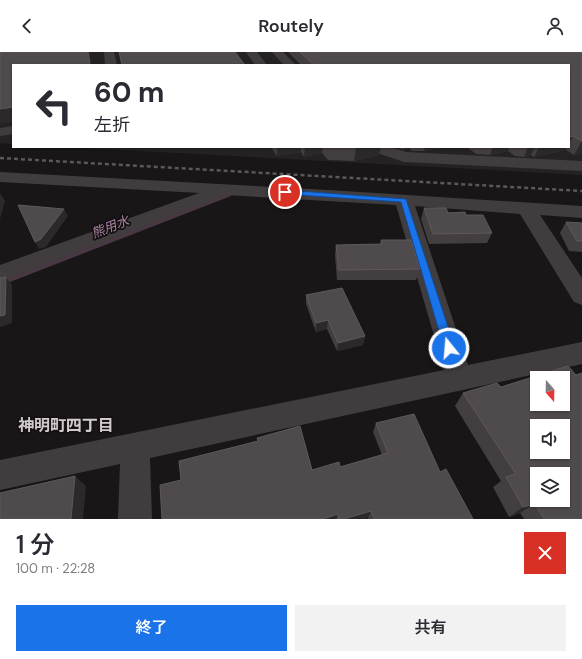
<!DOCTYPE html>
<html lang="ja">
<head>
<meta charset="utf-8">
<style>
	body { margin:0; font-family:"DM Sans","Noto Sans JP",sans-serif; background:#f2f2f3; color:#2b2b33; height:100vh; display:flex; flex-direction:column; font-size:15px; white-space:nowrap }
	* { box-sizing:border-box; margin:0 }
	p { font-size:13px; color:#7c7c81 }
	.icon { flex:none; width:22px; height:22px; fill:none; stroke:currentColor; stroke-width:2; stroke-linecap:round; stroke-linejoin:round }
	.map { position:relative; height:467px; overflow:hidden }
	.details { display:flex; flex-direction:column; background:#fff; flex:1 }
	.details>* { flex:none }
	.top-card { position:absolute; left:12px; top:12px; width:558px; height:84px; border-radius:0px; box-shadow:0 1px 3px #0004; background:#fff; color:#2b2b33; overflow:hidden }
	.needle { width:26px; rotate:160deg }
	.tools { position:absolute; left:530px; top:319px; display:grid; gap:8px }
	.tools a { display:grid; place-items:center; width:40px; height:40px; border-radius:0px; background:#fff; box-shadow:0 1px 3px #0004; font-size:20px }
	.pin { position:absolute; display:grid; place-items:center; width:34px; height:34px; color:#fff; margin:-17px; border:2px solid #fff; border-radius:50%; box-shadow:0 1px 4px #0007 }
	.me { position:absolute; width:44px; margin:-22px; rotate:343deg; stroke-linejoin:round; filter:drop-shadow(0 0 3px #0008) }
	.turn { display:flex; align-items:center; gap:14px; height:84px; padding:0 16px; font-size:18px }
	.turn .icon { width:52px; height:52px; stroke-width:2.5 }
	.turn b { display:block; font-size:28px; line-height:34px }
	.round { display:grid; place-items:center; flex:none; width:42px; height:42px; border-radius:0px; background:#f2f2f3 }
	.head { display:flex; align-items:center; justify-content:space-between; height:68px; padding:0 16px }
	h1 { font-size:24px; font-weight:600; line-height:30px }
	.action { display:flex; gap:8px; margin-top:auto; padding:8px 16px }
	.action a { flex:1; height:46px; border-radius:0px; background:#1a73e8; color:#fff; font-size:16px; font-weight:600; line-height:46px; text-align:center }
	.action a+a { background:#f2f2f3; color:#2b2b33 }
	header { display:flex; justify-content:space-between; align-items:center; height:52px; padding:0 16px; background:#fff; font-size:18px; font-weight:600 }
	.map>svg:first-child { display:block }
	.built { fill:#252223 }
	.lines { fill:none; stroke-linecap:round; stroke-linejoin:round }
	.stream { fill:#483844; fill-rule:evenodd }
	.minor { fill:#413d3e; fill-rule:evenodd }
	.rail { stroke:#5d565a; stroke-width:2.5; stroke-dasharray:4 3; stroke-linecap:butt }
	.wall { fill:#433e3f }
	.shaded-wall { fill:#2c292a }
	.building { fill:#4f4a4c; stroke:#5f595b; fill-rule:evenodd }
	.route { fill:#1a73e8; stroke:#114b97 }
	.labels { text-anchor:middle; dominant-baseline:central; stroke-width:3.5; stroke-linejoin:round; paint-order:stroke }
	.water-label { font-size:13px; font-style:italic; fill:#ae84a3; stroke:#131112 }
	.near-neighbourhood-label { font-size:16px; font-weight:bold; fill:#d3cace; stroke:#131112 }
</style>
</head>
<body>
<header><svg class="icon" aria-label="back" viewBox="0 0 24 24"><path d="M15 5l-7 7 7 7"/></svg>Routely<svg class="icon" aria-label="person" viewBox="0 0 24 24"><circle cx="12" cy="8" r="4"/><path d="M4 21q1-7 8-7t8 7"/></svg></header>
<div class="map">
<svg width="582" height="467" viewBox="0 0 582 467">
	<rect width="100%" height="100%" fill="#181617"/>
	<path class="built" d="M 0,0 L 582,0 L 582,123 L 66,95 L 569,95 L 569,13 L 13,13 L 13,92 L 0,91 Z"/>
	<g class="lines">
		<path class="stream" d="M 229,141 L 231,142 L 231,144 L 10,230 L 0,232 L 0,226 L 7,226 Z"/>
		<path class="minor" d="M 104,0 L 114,0 L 117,13 L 105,13 Z
			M 246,0 L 257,0 L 267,13 L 255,13 Z
			M 272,0 L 283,0 L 296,13 L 284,13 Z
			M 13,74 L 13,82 L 0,84 L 0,76 Z
			M 374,95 L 391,95 L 406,100 L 582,109 L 582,119 L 404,110 L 380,102 Z
			M 0,120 L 328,138 L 582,154 L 582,166 L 540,163 L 582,226 L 582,253 L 574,250 L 520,162 L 415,154 L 468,313 L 582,290 L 582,312 L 150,406 L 152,467 L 118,467 L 120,412 L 0,438 L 0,408 L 444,318 L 396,153 L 226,143 L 0,229 L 0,213 L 199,141 L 0,130 Z"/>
		<path class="rail" d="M 0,106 L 582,139"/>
	</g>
	<path class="wall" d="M 288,0 L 582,0 L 582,101 L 574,103 L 566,98 L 534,105 L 531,103 L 524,105 L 515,104 L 508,99 L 490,103 L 476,102 L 467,95 L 569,95 L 569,13 L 301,13 Z
		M 271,95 L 381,95 L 379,103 L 354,109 L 328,108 L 322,101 L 304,105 L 301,100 L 277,104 Z
		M 396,95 L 445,95 L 424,99 L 412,99 L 409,96 L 404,98 Z
		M 424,156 L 466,163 L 492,181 L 487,191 L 429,192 L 421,167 Z
		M 566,170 L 582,171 L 582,200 L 569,199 L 560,181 Z
		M 381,188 L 420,217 L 416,228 L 337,228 L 335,203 L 336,193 L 380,192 Z
		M 306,243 L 365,284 L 363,293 L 337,299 L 327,277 L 316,280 L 306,252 Z
		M 463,341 L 582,467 L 524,467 L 520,461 L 509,465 L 493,435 L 501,429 L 455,354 Z
		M 376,371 L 440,420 L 473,467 L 368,467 L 368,466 L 363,467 L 162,467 L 312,418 L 340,415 L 382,403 L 373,380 Z"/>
	<path class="shaded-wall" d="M 88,0 L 90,0 L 92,13 L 90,13 Z
		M 13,55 L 13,70 L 0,72 L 0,57 Z
		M 573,84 L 569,92 L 569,85 Z
		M 582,89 L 582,101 L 574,103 Z
		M 277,95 L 301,95 L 301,100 L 277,104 Z
		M 305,95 L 323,95 L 322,101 L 304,105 Z
		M 356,95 L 381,95 L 379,103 L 354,109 Z
		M 404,95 L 409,95 L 409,96 L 404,98 Z
		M 425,95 L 445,95 L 424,99 Z
		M 493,95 L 510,95 L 508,99 L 490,103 Z
		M 528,95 L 535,95 L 531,103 L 524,105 Z
		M 539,95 L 567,95 L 566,98 L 534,105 Z
		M 0,141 L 5,149 L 0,167 Z
		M 64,157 L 68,164 L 46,195 L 39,197 L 35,190 Z
		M 6,225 L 12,233 L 12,271 L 0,275 L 0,264 Z
		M 328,268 L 327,277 L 316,280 L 316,271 Z
		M 365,284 L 363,293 L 337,299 L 338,291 Z
		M 75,424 L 86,434 L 83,467 L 71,467 Z
		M 535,452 L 520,461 L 509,465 L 523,455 Z
		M 371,459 L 368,466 L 363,467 L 344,467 Z
		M 338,462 L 336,467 L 323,467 Z"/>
	<path class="building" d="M 0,0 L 88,0 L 90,13 L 13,13 L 13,55 L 0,57 Z
		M 119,0 L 235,0 L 245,13 L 122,13 Z
		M 300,0 L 582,0 L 582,89 L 573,84 L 569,85 L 569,13 L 314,13 Z
		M 18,153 L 64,157 L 41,187 L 35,190 Z
		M 424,156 L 446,156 L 448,161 L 465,160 L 466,163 L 483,163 L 492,181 L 433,182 Z
		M 566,170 L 582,171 L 582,189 L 577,189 Z
		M 381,188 L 411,188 L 420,217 L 339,218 L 336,193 L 382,192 Z
		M 6,225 L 5,263 L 0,264 L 0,226 Z
		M 342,236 L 365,284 L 338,291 L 328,268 L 316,271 L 306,243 Z
		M 568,314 L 576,323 L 582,321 L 582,467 L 544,467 L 535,452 L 523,455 L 506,425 L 516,422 L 463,341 L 497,331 L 501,335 ZM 537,326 L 563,326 L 563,352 L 537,352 ZM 537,374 L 563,374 L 563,400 L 537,400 ZM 537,422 L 563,422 L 563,448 L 537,448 Z
		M 414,362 L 440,420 L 446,417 L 473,467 L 374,467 L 371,459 L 344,467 L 339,467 L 338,462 L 323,467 L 162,467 L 160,433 L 181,428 L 179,409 L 258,389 L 257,386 L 300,374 L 312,418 L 339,410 L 340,415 L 388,401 L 376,371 Z
		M 75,424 L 71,467 L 0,467 L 0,441 Z"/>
	<path class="route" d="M 285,138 L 406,147 L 455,296 L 453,299 L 449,301 L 446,299 L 444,296 L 401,150 L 283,142 L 283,139 Z"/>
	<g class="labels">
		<g class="water-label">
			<text transform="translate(110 175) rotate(-21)">熊用水</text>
		</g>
		<g class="near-neighbourhood-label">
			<text x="66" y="373">神明町四丁目</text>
		</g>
	</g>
</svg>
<div class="tools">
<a><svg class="needle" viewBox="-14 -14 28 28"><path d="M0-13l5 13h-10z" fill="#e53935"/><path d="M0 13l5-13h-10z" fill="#7c7c81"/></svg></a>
<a><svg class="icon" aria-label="sound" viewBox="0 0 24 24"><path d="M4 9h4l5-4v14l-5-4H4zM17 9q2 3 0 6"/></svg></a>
<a><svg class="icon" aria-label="layers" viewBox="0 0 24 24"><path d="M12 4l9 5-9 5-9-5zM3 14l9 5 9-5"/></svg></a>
</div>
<div class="pin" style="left:285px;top:140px;background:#d93025"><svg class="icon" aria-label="arrive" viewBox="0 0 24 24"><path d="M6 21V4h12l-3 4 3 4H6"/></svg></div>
<svg class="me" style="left:449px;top:296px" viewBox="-20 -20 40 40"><circle r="17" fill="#1a73e8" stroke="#fff" stroke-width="3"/><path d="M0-11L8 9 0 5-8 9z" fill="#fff"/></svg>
<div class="top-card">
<div class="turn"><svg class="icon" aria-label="left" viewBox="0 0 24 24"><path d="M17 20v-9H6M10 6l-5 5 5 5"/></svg><div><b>60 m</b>左折</div></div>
</div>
</div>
<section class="details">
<div class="head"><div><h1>1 分</h1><p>100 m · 22:28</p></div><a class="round" style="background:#d93025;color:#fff"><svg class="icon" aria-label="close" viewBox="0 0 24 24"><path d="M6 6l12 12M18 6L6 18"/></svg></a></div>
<div class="action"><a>終了</a><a>共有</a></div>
</section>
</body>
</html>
